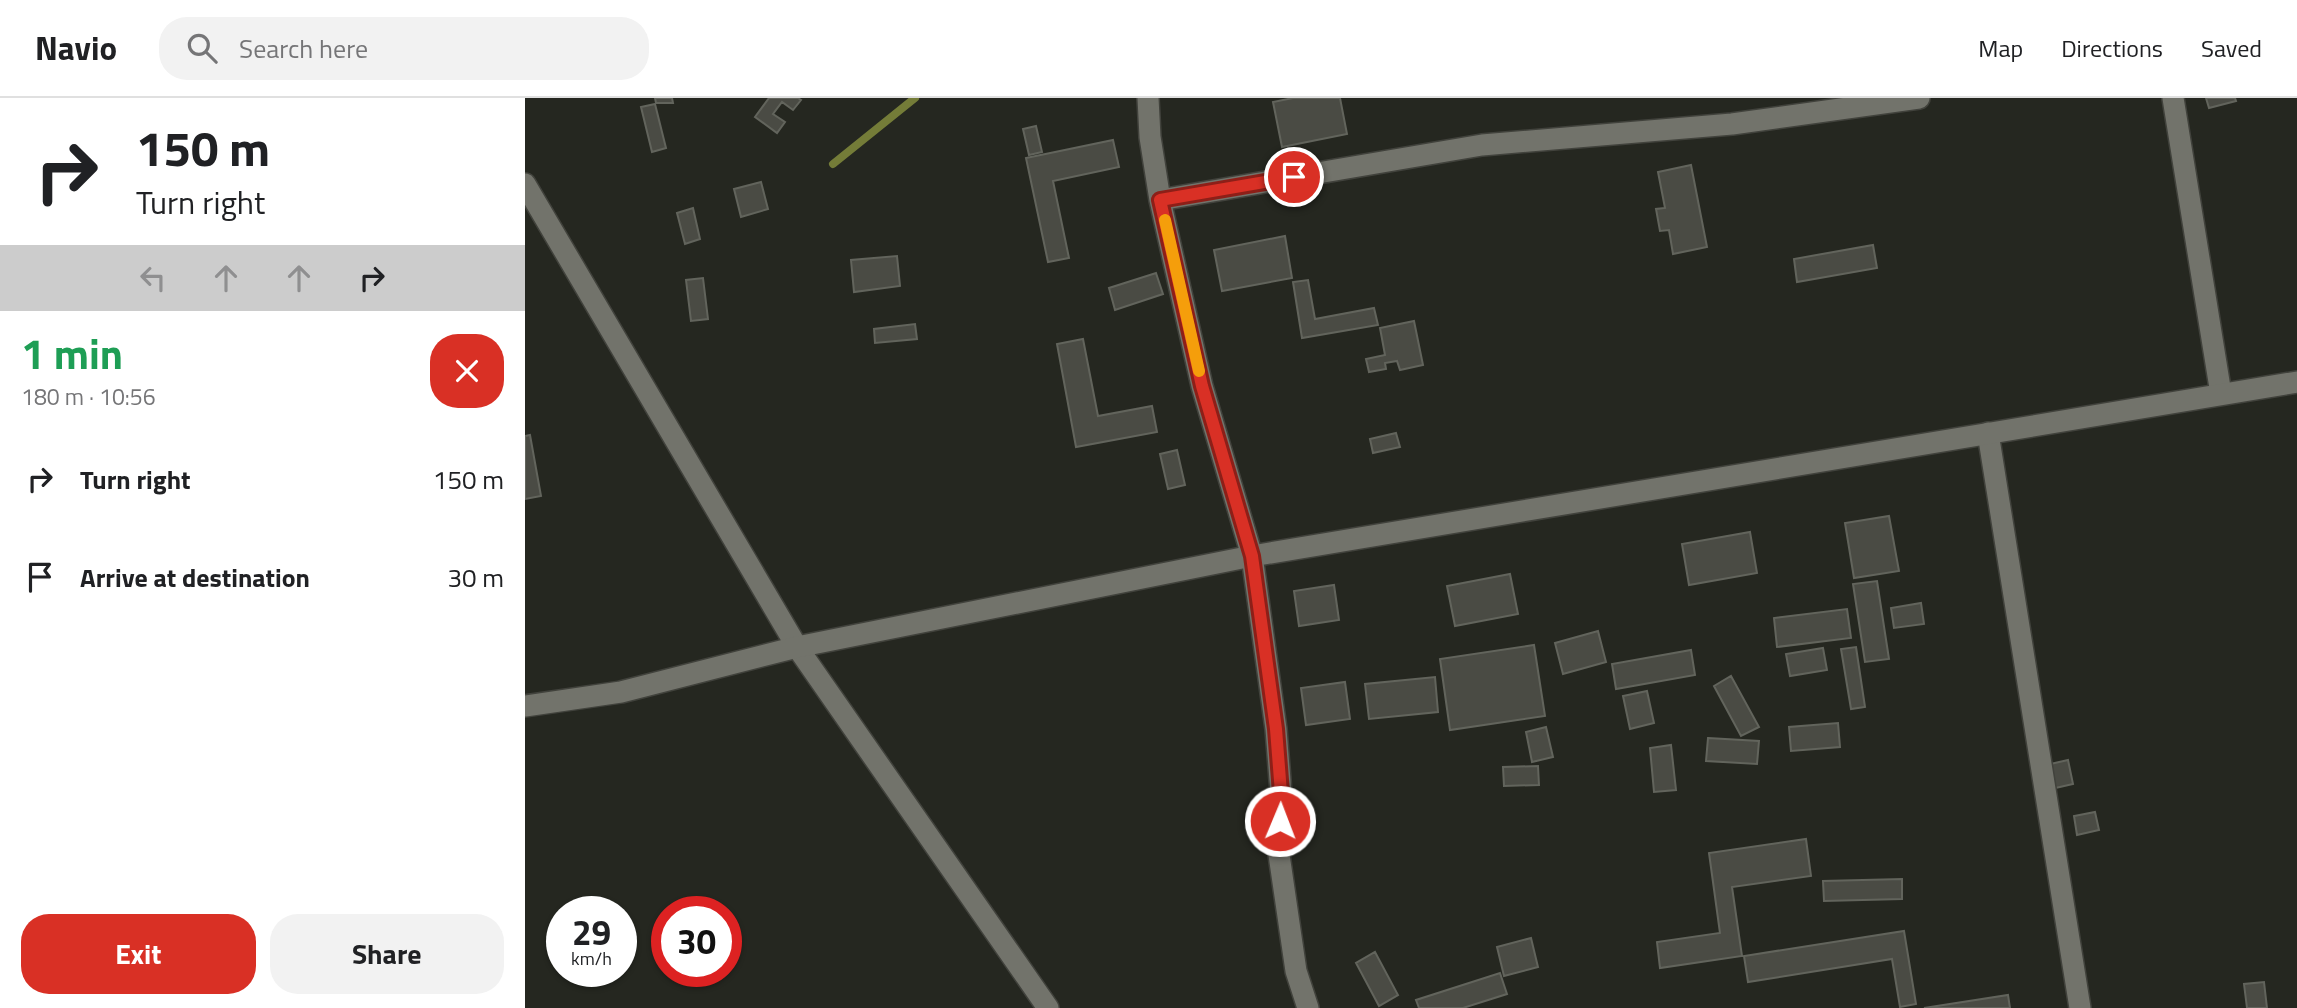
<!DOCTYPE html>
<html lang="en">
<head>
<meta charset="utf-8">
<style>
	body { margin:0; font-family:"Titillium Web",sans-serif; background:#f2f2f2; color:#202124; height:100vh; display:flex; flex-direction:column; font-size:26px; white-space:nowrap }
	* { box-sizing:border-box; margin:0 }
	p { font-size:23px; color:#757577 }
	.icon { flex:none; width:38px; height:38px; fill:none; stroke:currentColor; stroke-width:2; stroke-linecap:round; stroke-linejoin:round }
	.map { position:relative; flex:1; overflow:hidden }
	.sheet { display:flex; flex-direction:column; background:#fff; width:525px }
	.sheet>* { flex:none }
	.guide { background:#fff; color:#202124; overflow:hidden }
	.speed { position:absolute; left:21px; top:798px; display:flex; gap:14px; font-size:35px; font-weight:700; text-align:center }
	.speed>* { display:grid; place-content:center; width:91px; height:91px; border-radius:50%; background:#fff; box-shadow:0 2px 5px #0004; line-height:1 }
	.speed small { font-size:18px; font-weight:400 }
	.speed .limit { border:10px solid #d22; background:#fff; color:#111 }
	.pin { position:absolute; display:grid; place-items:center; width:60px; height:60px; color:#fff; margin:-30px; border:4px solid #fff; border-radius:50%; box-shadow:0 2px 7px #0007 }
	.me { position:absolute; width:77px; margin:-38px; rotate:1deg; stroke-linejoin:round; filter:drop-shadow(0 0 5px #0008) }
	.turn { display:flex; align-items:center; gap:24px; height:147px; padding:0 21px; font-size:32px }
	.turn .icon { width:91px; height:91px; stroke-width:2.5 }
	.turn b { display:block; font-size:49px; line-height:60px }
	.lanes { display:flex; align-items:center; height:66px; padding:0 21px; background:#0003; justify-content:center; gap:35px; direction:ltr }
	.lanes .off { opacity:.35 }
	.round { display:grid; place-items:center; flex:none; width:74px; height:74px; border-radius:28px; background:#f2f2f2 }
	.head { display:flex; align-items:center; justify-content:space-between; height:119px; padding:0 21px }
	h1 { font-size:42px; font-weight:700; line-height:52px; color:#1e9e55 }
	.button { display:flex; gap:14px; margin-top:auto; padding:14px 21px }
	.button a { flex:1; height:80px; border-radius:28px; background:#d93025; color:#fff; font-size:28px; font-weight:700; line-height:80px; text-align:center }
	.button a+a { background:#f2f2f2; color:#202124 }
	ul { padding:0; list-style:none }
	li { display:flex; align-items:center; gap:21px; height:98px; padding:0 21px }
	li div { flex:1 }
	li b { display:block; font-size:26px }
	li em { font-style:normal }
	header { display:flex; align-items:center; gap:42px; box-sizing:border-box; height:98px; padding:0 35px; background:#fff; border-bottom:2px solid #e0e0e0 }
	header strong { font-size:33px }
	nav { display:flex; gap:38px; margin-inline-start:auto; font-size:24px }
	.search { width:490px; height:63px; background:#f2f2f2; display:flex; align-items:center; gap:18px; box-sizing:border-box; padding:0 24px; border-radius:28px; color:#757577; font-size:26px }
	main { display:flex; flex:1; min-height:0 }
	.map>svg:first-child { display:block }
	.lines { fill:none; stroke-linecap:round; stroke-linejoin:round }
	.stream { stroke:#747c38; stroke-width:8 }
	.building { fill:#4a4b44; stroke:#62645c; stroke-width:2 }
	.minor-casing { stroke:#41423c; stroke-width:24 }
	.tertiary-casing { stroke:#41423c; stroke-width:24 }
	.minor { stroke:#72736b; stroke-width:21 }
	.tertiary { stroke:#72736b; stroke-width:21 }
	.route-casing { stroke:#8d1f18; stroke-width:18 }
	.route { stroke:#d93025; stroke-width:12 }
	.slow { stroke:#f59e0b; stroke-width:12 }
</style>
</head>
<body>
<header>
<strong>Navio</strong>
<div class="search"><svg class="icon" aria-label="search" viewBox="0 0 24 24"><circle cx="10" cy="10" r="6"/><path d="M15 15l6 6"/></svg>Search here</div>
<nav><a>Map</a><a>Directions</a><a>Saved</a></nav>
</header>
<main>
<section class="sheet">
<div class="guide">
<div class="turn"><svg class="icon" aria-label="right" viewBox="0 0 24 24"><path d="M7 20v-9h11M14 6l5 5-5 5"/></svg><div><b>150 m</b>Turn right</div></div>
<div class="lanes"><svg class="icon off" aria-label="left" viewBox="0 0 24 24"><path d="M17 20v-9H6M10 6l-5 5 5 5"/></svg><svg class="icon off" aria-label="ahead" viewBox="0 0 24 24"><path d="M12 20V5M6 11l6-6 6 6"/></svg><svg class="icon off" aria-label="ahead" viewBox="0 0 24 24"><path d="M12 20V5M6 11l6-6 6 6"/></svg><svg class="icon" aria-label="right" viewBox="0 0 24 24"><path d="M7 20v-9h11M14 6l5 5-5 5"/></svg></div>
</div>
<div class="head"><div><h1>1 min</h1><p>180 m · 10:56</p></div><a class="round" style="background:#d93025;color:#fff"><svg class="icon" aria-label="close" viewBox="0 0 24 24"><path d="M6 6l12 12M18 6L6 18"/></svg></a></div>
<ul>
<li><svg class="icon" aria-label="right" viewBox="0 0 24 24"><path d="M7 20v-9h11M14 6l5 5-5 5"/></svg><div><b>Turn right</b></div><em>150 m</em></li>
<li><svg class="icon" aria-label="arrive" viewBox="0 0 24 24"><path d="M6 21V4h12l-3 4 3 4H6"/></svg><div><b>Arrive at destination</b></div><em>30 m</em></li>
</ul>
<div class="button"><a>Exit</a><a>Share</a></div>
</section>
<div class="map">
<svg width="1772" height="910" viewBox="0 0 1772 910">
	<rect width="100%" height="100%" fill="#252720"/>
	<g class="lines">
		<path class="stream" d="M 308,66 L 390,0"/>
	</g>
	<path class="building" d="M 130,0 L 147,0 L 148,5 L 131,5 Z
		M 244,0 L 273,0 L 276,2 L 268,12 L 257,4 L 248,16 L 260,24 L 252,35 L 230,19 Z
		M 768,0 L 815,0 L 822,36 L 757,49 L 748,4 Z
		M 1681,0 L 1710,0 L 1711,3 L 1684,10 Z
		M 130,6 L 141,50 L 127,54 L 116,9 Z
		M 511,28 L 517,54 L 504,57 L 498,31 Z
		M 588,42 L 594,69 L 528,83 L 544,160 L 523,164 L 501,60 Z
		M 1166,67 L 1182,149 L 1148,156 L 1144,132 L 1135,133 L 1131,111 L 1140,110 L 1133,74 Z
		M 236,84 L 243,111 L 216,119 L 209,91 Z
		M 168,110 L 175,141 L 160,146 L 152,115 Z
		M 760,138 L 767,180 L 697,193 L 689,152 Z
		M 1348,147 L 1352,170 L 1272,184 L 1269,161 Z
		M 372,158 L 375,188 L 329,194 L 326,162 Z
		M 631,175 L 638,196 L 590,212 L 584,190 Z
		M 178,180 L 183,221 L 166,223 L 161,182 Z
		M 783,182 L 790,221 L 849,210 L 853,227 L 777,240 L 768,184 Z
		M 889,223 L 898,267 L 875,272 L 872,263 L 860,265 L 861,271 L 844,274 L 841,261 L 860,257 L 855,230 Z
		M 390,226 L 392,241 L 350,245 L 349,231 Z
		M 558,241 L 573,318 L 627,308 L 632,334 L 551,349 L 532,246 Z
		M 871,335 L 875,349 L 848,355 L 845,341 Z
		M 5,337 L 16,398 L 0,401 L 0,338 Z
		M 652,352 L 660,387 L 643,391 L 635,356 Z
		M 1364,418 L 1374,473 L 1329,480 L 1320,425 Z
		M 1225,434 L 1232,475 L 1164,487 L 1157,446 Z
		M 985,476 L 993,516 L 930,528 L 922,488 Z
		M 1352,483 L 1364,561 L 1340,564 L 1328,486 Z
		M 809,487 L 814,522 L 774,528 L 769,493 Z
		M 1396,505 L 1399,526 L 1369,530 L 1366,510 Z
		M 1322,511 L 1326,540 L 1252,549 L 1249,520 Z
		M 1073,533 L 1081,564 L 1038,576 L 1030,545 Z
		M 1009,547 L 1020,618 L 925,632 L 915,561 Z
		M 1331,549 L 1340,609 L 1326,611 L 1316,551 Z
		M 1298,550 L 1302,572 L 1265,578 L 1261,556 Z
		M 1166,552 L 1170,577 L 1091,591 L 1087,566 Z
		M 1206,578 L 1234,629 L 1216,638 L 1189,588 Z
		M 910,579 L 913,614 L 844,621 L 840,586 Z
		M 820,584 L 825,621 L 781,627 L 776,590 Z
		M 1122,593 L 1129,625 L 1105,631 L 1098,598 Z
		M 1313,625 L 1315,649 L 1266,653 L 1264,629 Z
		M 1021,629 L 1028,659 L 1007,664 L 1001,634 Z
		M 1183,640 L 1234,643 L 1232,666 L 1181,663 Z
		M 1146,647 L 1151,692 L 1129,694 L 1125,650 Z
		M 1543,662 L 1548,686 L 1526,691 L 1521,667 Z
		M 1013,668 L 1014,687 L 979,688 L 978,669 Z
		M 1570,714 L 1574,732 L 1552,737 L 1549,718 Z
		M 1281,741 L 1286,778 L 1207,789 L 1217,858 L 1135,870 L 1132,844 L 1195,835 L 1184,755 Z
		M 1377,781 L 1377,801 L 1299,803 L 1298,783 Z
		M 1379,833 L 1391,906 L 1375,909 L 1367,861 L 1223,884 L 1219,858 Z
		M 1006,840 L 1013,869 L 979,878 L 972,849 Z
		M 850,854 L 873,897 L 854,908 L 831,865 Z
		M 975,875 L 982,896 L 938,910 L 894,910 L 891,902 Z
		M 1739,884 L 1742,910 L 1722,910 L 1719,886 Z
		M 1483,897 L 1485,910 L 1399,910 Z"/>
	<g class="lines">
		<defs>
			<path id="minor" d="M 623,0 L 625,39 L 635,102 L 677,288 L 727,458 L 751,631 L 756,695 L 753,750 L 771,873 L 783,910
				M 1648,0 L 1696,296
				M 0,86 L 272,549 L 523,910
				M 635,102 L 957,47 L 1207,26 L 1394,0
				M 1463,335 L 1555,910"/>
			<path id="tertiary" d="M 0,608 L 96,594 L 272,549 L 727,458 L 1772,284"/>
		</defs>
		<use href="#minor" class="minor-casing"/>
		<use href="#tertiary" class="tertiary-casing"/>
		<use href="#minor" class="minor"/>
		<use href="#tertiary" class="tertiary"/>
	</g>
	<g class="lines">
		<defs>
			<path id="route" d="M 755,723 L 756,695 L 751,631 L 727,458 L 677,288 L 635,102 L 769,79"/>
		</defs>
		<use href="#route" class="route-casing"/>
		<use href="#route" class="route"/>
		<path class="slow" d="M 640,122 L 674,273"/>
	</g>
</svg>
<div class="speed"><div>29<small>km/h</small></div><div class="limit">30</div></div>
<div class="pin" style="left:769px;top:79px;background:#d93025"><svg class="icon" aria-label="arrive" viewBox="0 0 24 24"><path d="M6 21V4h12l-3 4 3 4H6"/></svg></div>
<svg class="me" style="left:755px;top:723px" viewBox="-20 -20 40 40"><circle r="17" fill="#d93025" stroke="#fff" stroke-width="3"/><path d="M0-11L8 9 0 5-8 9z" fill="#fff"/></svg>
</div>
</main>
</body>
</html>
